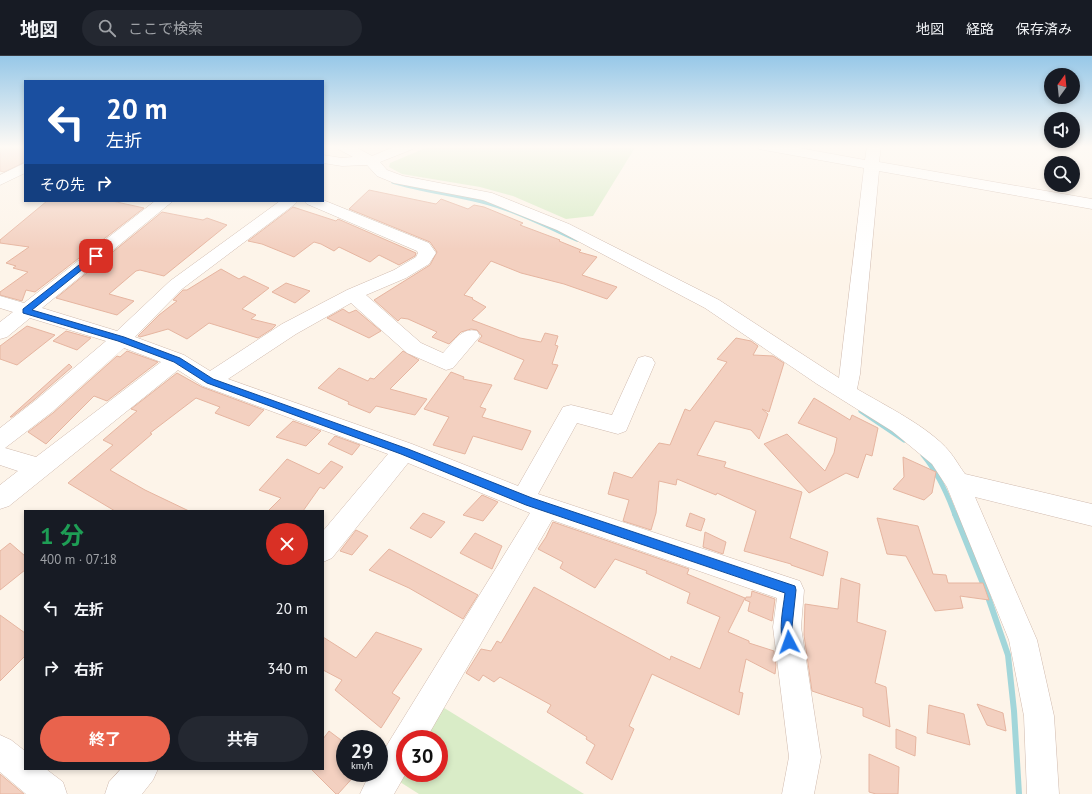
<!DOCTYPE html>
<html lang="ja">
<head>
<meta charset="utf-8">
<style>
	body { margin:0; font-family:"PT Sans","Noto Sans JP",sans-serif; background:#242831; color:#f1f3f6; height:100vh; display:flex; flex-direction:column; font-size:15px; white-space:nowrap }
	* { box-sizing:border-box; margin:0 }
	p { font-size:13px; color:#9ea1a6 }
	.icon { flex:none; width:22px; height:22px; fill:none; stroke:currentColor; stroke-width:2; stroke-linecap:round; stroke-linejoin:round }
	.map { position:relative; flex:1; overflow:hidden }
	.sheet { position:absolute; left:24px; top:454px; width:300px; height:260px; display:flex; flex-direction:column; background:#171b24; border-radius:0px; box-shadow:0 2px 6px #0003 }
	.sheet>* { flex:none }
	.top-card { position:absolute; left:24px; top:24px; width:300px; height:122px; border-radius:0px; box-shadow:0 2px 6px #0003; background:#1a4fa0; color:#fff; overflow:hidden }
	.needle { width:26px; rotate:15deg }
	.controls { position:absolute; left:1044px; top:12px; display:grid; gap:8px }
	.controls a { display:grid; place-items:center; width:36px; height:36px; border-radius:50%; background:#171b24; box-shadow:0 2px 6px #0003; font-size:20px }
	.speed { position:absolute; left:336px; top:674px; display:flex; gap:8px; font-size:20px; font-weight:700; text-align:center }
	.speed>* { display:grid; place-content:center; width:52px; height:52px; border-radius:50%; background:#171b24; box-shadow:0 2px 6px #0003; line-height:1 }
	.speed small { font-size:10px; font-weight:400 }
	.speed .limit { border:6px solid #d22; background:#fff; color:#111 }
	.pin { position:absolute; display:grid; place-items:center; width:34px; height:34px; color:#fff; margin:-17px; border-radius:8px; box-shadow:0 2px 6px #0006 }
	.me { position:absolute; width:44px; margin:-22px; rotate:356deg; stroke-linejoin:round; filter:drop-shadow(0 0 3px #0008) }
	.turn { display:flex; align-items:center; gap:14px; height:84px; padding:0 16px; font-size:18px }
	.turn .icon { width:52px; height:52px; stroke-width:2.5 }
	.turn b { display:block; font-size:28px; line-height:34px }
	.then { display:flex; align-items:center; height:38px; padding:0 16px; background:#0003; gap:8px; font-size:15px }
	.round { display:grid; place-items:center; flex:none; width:42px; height:42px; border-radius:21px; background:#242831 }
	.summary { display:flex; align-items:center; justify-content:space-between; height:68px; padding:0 16px }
	h1 { font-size:24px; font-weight:700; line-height:30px; color:#1e9e55 }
	.action { display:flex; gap:8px; margin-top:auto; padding:8px 16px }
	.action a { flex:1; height:46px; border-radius:24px; background:#e9634d; color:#fff; font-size:16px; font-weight:700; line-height:46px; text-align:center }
	.action a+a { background:#242831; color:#f1f3f6 }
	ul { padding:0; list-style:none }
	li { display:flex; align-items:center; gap:12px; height:60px; padding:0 16px }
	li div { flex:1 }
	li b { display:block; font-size:15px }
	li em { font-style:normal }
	header { display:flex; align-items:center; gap:24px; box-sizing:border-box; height:56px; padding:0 20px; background:#171b24; border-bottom:1px solid #363941 }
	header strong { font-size:19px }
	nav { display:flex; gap:22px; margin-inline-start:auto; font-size:14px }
	.search { width:280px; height:36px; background:#242831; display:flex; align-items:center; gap:10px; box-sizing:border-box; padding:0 14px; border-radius:22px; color:#9ea1a6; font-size:15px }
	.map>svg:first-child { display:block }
	.green { fill:#d9ecc7 }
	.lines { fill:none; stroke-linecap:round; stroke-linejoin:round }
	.stream-far2 { stroke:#a2d6da; stroke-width:3.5 }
	.stream-far1 { stroke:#a2d6da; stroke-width:5 }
	.stream { stroke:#a2d6da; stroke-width:6 }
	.building { fill:#f3d0c0; stroke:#e6b5a0 }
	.minor-casing { stroke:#d0baae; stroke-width:1 }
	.minor { fill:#fff; fill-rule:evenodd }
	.route { fill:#1a73e8; stroke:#114b97 }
</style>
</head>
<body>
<header>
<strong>地図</strong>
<div class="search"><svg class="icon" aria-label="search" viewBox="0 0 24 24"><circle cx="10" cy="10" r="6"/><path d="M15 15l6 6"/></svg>ここで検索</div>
<nav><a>地図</a><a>経路</a><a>保存済み</a></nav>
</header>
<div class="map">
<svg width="1092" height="738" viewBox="0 0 1092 738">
	<rect width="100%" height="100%" fill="#fdf4e9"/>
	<path class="green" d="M 430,90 L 636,90 L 593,160 L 566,163 L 513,140 L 480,131 L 402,118 L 389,111 L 390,107 Z
		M 441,650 L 584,738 L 419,738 L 400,726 L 405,717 L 439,717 L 439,683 L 424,683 Z"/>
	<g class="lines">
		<path class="stream-far2" d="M 393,126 C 423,135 453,138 483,146 C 514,154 548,171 577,184"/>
		<path class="stream-far1" d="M 861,355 L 904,384
			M 923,399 C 938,417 947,437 955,459"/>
		<path class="stream" d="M 955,458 L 986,535 L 1008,599 L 1014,655 L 1019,738"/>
	</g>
	<path class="building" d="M 0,90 L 25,90 L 25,106 L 4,116 L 0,115 Z
		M 369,134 L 436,148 L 441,143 L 468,153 L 474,149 L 484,151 L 523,167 L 520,169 L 560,184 L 559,185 L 581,194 L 579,196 L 597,201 L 582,219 L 617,231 L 607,243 L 564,228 L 521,217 L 491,205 L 464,239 L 473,242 L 472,243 L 486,251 L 472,264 L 520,282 L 541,286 L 545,277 L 558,280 L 555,289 L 558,290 L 552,308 L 558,309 L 547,333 L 514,323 L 524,304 L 478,285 L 482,280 L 477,274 L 471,273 L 461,276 L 449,288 L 432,281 L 437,276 L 408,263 L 401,262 L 398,265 L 374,244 L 430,209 L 437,196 L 430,186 L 349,153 Z
		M 47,145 L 112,145 L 144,152 L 35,236 L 26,234 L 22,245 L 0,239 L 0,236 L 28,216 L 13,212 L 16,210 L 6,207 L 29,191 L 0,187 L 0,184 Z
		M 293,151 L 336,165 L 338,163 L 416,197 L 415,200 L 399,209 L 379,199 L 370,206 L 339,191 L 334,195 L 321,188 L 314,186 L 294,201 L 262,188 L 248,185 Z
		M 162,156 L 203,164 L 207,162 L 227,169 L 164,220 L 140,214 L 136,215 L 109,238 L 134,245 L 117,259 L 56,242 Z
		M 221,213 L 239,223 L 244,220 L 269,232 L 242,253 L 256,259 L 251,263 L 276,269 L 272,273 L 258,282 L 209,267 L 187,283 L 168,273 L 140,281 L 138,280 L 159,259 L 177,245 L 173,244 L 183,234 L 187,234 Z
		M 286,227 L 310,235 L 295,247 L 272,236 Z
		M 343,253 L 349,257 L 356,254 L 381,275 L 369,282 L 327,262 Z
		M 27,270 L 55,279 L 17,309 L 0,303 L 0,290 Z
		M 66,275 L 91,282 L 77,294 L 53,285 Z
		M 736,282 L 751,285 L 758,290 L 753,299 L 773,300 L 784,307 L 773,343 L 769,356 L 762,353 L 768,358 L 759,383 L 751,374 L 715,365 L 697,399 L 726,406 L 724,411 L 802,436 L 790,482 L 828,496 L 823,520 L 791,509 L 791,508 L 744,495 L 756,455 L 717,437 L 716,439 L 677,423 L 676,429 L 659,425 L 656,457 L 651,474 L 623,465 L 629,444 L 608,438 L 614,416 L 632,422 L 659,387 L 670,389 L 685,353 L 690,355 L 727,306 L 717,303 Z
		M 127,295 L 158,306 L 107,345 L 94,340 L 46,388 L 28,376 L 53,357 L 117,300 L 120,301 Z
		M 403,295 L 419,304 L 390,333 L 427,343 L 415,359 L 376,350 L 370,357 L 348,348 L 349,346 L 318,332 L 339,312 L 368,325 L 370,322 L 374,323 Z
		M 69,308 L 72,311 L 35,343 L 12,361 L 10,361 Z
		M 451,316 L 464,321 L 463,323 L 492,329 L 480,351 L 486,353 L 482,361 L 531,375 L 522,394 L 473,380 L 465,398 L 433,389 L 449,361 L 424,353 Z
		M 177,317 L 202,331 L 264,354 L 249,370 L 215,357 L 220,351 L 196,342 L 150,377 L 152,378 L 110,414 L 145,434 L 189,455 L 115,455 L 68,427 L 113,389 L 103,384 L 137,355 L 131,353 Z
		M 814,342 L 850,364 L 852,359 L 878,372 L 872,400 L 866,398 L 858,422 L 846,417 L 809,437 L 764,388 L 787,378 L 825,415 L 834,397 L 837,382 L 798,367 Z
		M 293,365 L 321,375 L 306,390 L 276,381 Z
		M 335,380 L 360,389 L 352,399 L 328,388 Z
		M 903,401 L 936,416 L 932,437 L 924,444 L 893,433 L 904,421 Z
		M 287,403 L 319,418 L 331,405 L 343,411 L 324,433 L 320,431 L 303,455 L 268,455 L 281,442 L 259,434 Z
		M 482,439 L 498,446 L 483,465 L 463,459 Z
		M 423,457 L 445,466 L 431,482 L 410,472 Z
		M 690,457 L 705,463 L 701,475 L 686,470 Z
		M 877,462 L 918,470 L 933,518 L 946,519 L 948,527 L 983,527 L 989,544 L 960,540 L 963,552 L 935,555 L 906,500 L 887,498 Z
		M 553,466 L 689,513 L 687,518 L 745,542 L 728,576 L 749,585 L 749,587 L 774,595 L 776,609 L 775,618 L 746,603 L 739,636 L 743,637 L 739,659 L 652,618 L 629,670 L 634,673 L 612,724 L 586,707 L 595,689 L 586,683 L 587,681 L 547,656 L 551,649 L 500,621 L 494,626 L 483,619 L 479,625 L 466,617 L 481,593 L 491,595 L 497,585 L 501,587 L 534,531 L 670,604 L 671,600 L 700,613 L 720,561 L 687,547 L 690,537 L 646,517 L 647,515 L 615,503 L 595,532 L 560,512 L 563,506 L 538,493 L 546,481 Z
		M 356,474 L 368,480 L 352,499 L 340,495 Z
		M 705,476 L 726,486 L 723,498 L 703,491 Z
		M 475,477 L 502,490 L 492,513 L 460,497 Z
		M 10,487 L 25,500 L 25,514 L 0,534 L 0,495 Z
		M 389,493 L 478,539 L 463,563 L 409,532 L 369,514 Z
		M 841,522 L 860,528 L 857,566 L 886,575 L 875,627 L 886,631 L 890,671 L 863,660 L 863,652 L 812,635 L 804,579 L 805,548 L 838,553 Z
		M 752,535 L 775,543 L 772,565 L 748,555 L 750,546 L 745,544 L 746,541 L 751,541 Z
		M 0,559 L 25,577 L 25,600 L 0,625 Z
		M 376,576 L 422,593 L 392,637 L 400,642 L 381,672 L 335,634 L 342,624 L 323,614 L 323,581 L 356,602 Z
		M 977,648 L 1003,657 L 1006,675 L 987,669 Z
		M 929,649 L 964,658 L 970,689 L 927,677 Z
		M 896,673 L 916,681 L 915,700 L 896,692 Z
		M 329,675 L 345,687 L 345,717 L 357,717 L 338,738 L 336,738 L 311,713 L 323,713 L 323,683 Z
		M 869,698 L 899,711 L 898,738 L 876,738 L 869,736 Z
		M 0,718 L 24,738 L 0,738 Z"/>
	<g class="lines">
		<defs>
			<path id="minor" d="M 336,90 L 354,90 L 372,100 L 396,90 L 415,90 L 413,93 L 380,106 L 387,114 L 403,120 L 492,137 L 569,168 L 719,244 L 839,322 L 864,112 L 764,94 L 759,93 L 757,90 L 788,90 L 865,104 L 867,90 L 881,90 L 879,106 L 1092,143 L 1092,153 L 879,115 L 860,318 L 857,333 C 884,349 929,371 949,395 C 955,402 959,410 965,418 L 1092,448 L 1092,470 L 975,441 L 1037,584 L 1054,660 L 1059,738 L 1027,738 L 1024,660 L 1009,584 L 947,431 L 932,408 L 892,375 L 817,328 L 705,252 L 591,192 L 557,174 L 483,144 L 394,127 L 377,120 L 367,109 L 342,110 L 323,107 L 323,99 L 342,102 L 353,101 L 338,93 Z
				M 25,107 L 25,117 L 0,129 L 0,119 Z
				M 323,144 L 429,187 L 436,197 L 429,208 L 406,222 L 366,239 L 421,287 L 443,297 C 453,287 461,271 477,275 L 480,280 L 453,312 L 446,314 L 407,297 L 351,247 L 296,278 L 228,323 L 412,388 L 518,430 L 563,351 L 571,349 L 612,359 L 638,302 L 645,300 L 652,302 L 655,307 L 626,375 L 618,378 L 577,367 L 538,438 L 800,525 L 804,534 L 801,571 L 821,701 L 814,738 L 782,738 L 789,701 L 773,571 L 777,542 L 552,464 L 426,683 L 405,683 L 405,717 L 406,717 L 394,738 L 360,738 L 370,717 L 379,717 L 379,702 L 530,457 L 408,407 L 332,502 L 323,506 L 323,475 L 388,398 L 203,330 L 178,314 L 9,450 L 0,453 L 0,429 L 18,415 L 0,409 L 0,372 L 36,344 L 106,285 L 30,262 L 7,281 L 0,283 L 0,266 L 13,256 L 0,252 L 0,240 L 24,247 L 155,145 L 173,145 L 42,252 L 117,275 L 170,225 L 280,145 L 298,145 L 295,148 L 182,233 L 135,281 L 184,299 L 210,315 L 282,268 L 347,234 L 394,214 L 416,201 L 418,197 L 417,195 L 307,148 L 304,145 ZM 124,292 L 161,306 L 36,401 L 5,392 L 52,356 Z
				M 0,679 L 11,684 L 25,695 L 25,713 L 46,713 L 63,726 L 67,738 L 26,738 L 0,716 Z
				M 121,713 L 158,713 L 153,724 L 142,738 L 105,738 L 109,726 Z"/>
		</defs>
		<use href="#minor" class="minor-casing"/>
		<use href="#minor" class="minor"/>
	</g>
	<linearGradient id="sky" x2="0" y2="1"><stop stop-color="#97c8e8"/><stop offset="0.47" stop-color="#fefaf5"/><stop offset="1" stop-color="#fefaf5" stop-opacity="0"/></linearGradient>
	<rect width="1092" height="193" fill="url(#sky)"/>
	<path class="route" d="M 93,198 L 96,198 L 99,200 L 32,254 L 124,281 L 180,302 L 213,323 L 408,393 L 532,442 L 795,530 L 796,534 L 792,571 L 794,586 L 793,590 L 789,592 L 784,590 C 778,574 783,554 785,537 L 526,449 L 401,398 L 207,327 L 174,306 L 118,285 L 23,257 L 23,253 Z"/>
</svg>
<div class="controls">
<a><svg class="needle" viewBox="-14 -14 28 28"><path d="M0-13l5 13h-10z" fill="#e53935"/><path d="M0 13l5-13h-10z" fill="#9ea1a6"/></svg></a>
<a><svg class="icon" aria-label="sound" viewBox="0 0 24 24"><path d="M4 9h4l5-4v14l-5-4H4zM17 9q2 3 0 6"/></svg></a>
<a><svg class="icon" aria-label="search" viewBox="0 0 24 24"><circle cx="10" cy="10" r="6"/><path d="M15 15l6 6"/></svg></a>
</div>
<div class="speed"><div>29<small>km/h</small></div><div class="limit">30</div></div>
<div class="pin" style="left:96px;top:200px;background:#d93025"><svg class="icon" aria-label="arrive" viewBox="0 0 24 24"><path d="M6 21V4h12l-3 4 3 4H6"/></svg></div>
<svg class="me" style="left:789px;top:586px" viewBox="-20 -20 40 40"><path d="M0-17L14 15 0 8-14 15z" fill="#1a73e8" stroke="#fff" stroke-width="4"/></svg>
<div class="top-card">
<div class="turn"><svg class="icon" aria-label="left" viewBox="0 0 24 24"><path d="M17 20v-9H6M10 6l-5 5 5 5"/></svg><div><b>20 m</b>左折</div></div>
<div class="then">その先<svg class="icon" aria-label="right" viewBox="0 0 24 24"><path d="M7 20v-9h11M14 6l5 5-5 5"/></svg></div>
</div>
<section class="sheet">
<div class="summary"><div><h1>1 分</h1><p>400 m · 07:18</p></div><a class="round" style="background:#d93025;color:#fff"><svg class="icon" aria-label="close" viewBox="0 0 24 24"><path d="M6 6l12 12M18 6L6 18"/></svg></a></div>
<ul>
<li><svg class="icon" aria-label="left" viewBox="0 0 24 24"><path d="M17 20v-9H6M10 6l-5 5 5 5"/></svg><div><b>左折</b></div><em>20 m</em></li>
<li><svg class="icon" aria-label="right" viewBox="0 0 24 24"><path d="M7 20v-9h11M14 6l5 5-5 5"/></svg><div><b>右折</b></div><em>340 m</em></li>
</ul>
<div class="action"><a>終了</a><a>共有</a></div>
</section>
</div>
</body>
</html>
